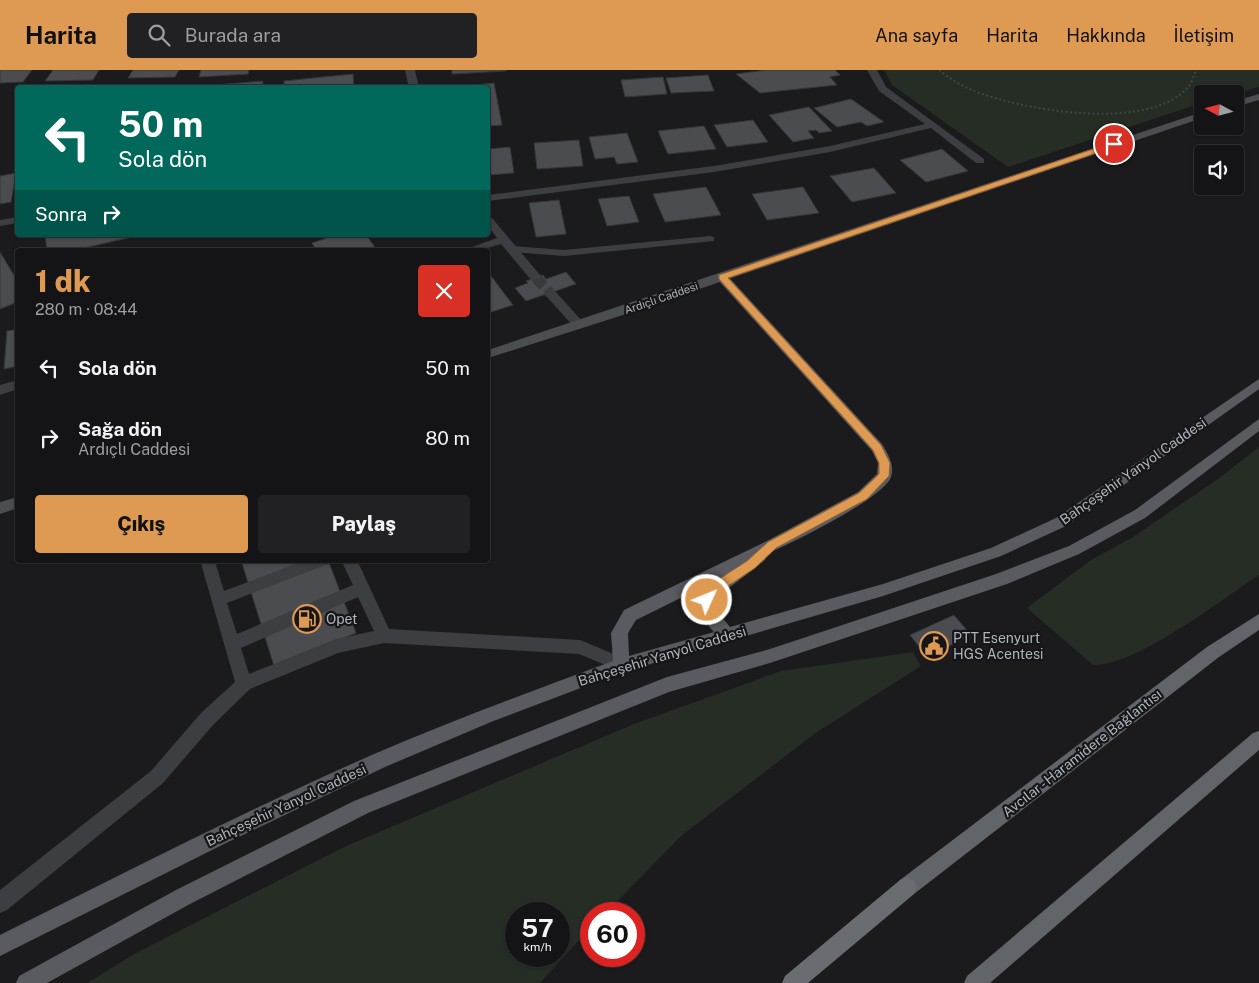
<!DOCTYPE html>
<html lang="tr">
<head>
<meta charset="utf-8">
<style>
	body { margin:0; font-family:"Public Sans",sans-serif; background:#212123; color:#f1f3f6; height:100vh; display:flex; flex-direction:column; font-size:19px; white-space:nowrap }
	* { box-sizing:border-box; margin:0 }
	p { font-size:16px; color:#9d9ea1 }
	.icon { flex:none; width:28px; height:28px; fill:none; stroke:currentColor; stroke-width:2; stroke-linecap:round; stroke-linejoin:round }
	.map { position:relative; flex:1; overflow:hidden }
	.side { position:absolute; left:15px; top:178px; width:475px; height:315px; display:flex; flex-direction:column; background:#141416; border-radius:5px; box-shadow:0 1px 4px #0004,0 0 0 1px #333335 }
	.side>* { flex:none }
	.hud { position:absolute; left:15px; top:15px; width:475px; height:152px; border-radius:5px; box-shadow:0 1px 4px #0004,0 0 0 1px #333335; background:#00695c; color:#fff; overflow:hidden }
	.needle { width:32px; rotate:277deg }
	.tools { position:absolute; left:1194px; top:15px; display:grid; gap:10px }
	.tools a { display:grid; place-items:center; width:50px; height:50px; border-radius:5px; background:#141416; box-shadow:0 1px 4px #0004,0 0 0 1px #333335; font-size:25px }
	.speed { position:absolute; left:505px; top:832px; display:flex; gap:10px; font-size:25px; font-weight:700; text-align:center }
	.speed>* { display:grid; place-content:center; width:65px; height:65px; border-radius:50%; background:#141416; box-shadow:0 1px 4px #0004,0 0 0 1px #333335; line-height:1 }
	.speed small { font-size:12px; font-weight:400 }
	.speed .limit { border:8px solid #d22; background:#fff; color:#111 }
	.pin { position:absolute; display:grid; place-items:center; width:42px; height:42px; color:#fff; margin:-21px; border:2px solid #fff; border-radius:50%; box-shadow:0 1px 5px #0007 }
	.me { position:absolute; width:55px; margin:-28px; rotate:46deg; stroke-linejoin:round; filter:drop-shadow(0 0 4px #0008) }
	.turn { display:flex; align-items:center; gap:18px; height:105px; padding:0 20px; font-size:22px }
	.turn .icon { width:65px; height:65px; stroke-width:2.5 }
	.turn b { display:block; font-size:35px; line-height:42px }
	.then { display:flex; align-items:center; height:48px; padding:0 20px; background:#0003; gap:10px; font-size:19px }
	.round { display:grid; place-items:center; flex:none; width:52px; height:52px; border-radius:5px; background:#212123 }
	.summary { display:flex; align-items:center; justify-content:space-between; height:85px; padding:0 20px }
	h1 { font-size:30px; font-weight:800; line-height:38px; color:#de9a52 }
	.action { display:flex; gap:10px; margin-top:auto; padding:10px 20px }
	.action a { flex:1; height:58px; border-radius:5px; background:#de9a52; color:#111; font-size:20px; font-weight:800; line-height:58px; text-align:center }
	.action a+a { background:#212123; color:#f1f3f6 }
	ul { padding:0; list-style:none }
	li { display:flex; align-items:center; gap:15px; height:70px; padding:0 20px }
	li div { flex:1 }
	li b { display:block; font-size:19px }
	li em { font-style:normal }
	header { display:flex; align-items:center; gap:30px; box-sizing:border-box; height:70px; padding:0 25px; background:#de9a52; color:#111 }
	header strong { font-size:24px }
	nav { display:flex; gap:28px; margin-inline-start:auto; font-size:18px }
	.search { width:350px; height:45px; background:#212123; display:flex; align-items:center; gap:12px; box-sizing:border-box; padding:0 18px; border-radius:5px; color:#9d9ea1; font-size:19px }
	.map>svg:first-child { display:block }
	.green { fill:#252d25; fill-rule:evenodd }
	.building { fill:#4a4c4f; stroke:#353639 }
	.lines { fill:none; stroke-linecap:round; stroke-linejoin:round }
	.minor-tunnel { stroke:#393a3d; stroke-width:11; stroke-dasharray:11 5; stroke-linecap:butt }
	.path { stroke:#434548; stroke-width:2; stroke-dasharray:2 2.5; stroke-linecap:butt }
	.service { fill:#3c3e41; fill-rule:evenodd }
	.minor { fill:#3c3e41; fill-rule:evenodd }
	.secondary { fill:#4b4d51; fill-rule:evenodd }
	.primary { fill:#595b60; fill-rule:evenodd }
	.trunk { fill:#616469; fill-rule:evenodd }
	.motorway { fill:#696d72; fill-rule:evenodd }
	.route { fill:#de9a52; stroke:#906435 }
	.labels { text-anchor:middle; dominant-baseline:central; stroke-width:4.5; stroke-linejoin:round; paint-order:stroke }
	.far-street-label { font-size:11px; fill:#afb4bb; stroke:#161618 }
	.street-label { font-size:14px; fill:#afb4bb; stroke:#161618 }
	.poi-label { font-size:14px; fill:#afb4bb; stroke:#161618; text-anchor:start }
</style>
</head>
<body>
<header>
<strong>Harita</strong>
<div class="search"><svg class="icon" aria-label="search" viewBox="0 0 24 24"><circle cx="10" cy="10" r="6"/><path d="M15 15l6 6"/></svg>Burada ara</div>
<nav><a>Ana sayfa</a><a>Harita</a><a>Hakkında</a><a>İletişim</a></nav>
</header>
<div class="map">
<svg width="1259" height="913" viewBox="0 0 1259 913">
	<rect width="100%" height="100%" fill="#1b1b1d"/>
	<path class="green" d="M 884,0 L 1259,0 L 1259,17 L 1233,24 L 1202,24 L 1202,33 L 1008,97 L 892,15 Z
		M 1259,377 L 1259,505 C 1221,530 1136,596 1093,595 L 1027,538 L 1091,490 L 1133,467 L 1218,409 Z
		M 913,582 L 921,596 L 817,662 L 681,766 L 605,844 L 591,844 L 591,857 L 540,913 L 87,913 L 136,883 L 346,776 L 634,654 L 781,601 ZM 516,844 L 559,844 L 559,886 L 516,886 Z"/>
	<path class="building" d="M 0,0 L 32,0 L 23,12 L 0,13 Z
		M 53,0 L 99,0 L 93,10 L 45,11 Z
		M 133,0 L 179,0 L 175,7 L 128,8 Z
		M 201,0 L 249,0 L 248,4 L 199,7 Z
		M 452,0 L 506,0 L 506,1 L 452,4 Z
		M 766,0 L 835,0 L 840,5 L 830,7 L 837,15 L 760,23 L 736,4 Z
		M 353,4 L 354,18 L 284,18 L 284,11 Z
		M 708,5 L 714,21 L 671,23 L 666,8 Z
		M 663,7 L 667,24 L 625,27 L 621,10 Z
		M 263,11 L 262,18 L 179,18 Z
		M 494,13 L 502,55 L 488,56 L 488,18 L 451,17 Z
		M 851,29 L 884,52 L 867,56 L 861,52 L 837,57 L 814,38 Z
		M 809,37 L 832,61 L 819,63 L 816,60 L 808,61 L 814,68 L 793,72 L 769,45 Z
		M 753,50 L 768,72 L 727,77 L 714,55 Z
		M 704,56 L 716,79 L 668,84 L 658,61 Z
		M 627,63 L 638,92 L 617,94 L 614,87 L 595,89 L 589,67 Z
		M 579,70 L 583,96 L 537,99 L 534,73 Z
		M 510,77 L 514,103 L 488,105 L 488,79 Z
		M 942,79 L 968,101 L 926,112 L 900,90 Z
		M 874,98 L 896,123 L 852,132 L 830,106 Z
		M 16,103 L 11,132 L 0,134 L 0,106 Z
		M 706,117 L 721,145 L 665,152 L 653,124 Z
		M 803,117 L 819,143 L 767,150 L 752,124 Z
		M 629,126 L 639,152 L 607,156 L 598,129 Z
		M 559,130 L 566,164 L 536,167 L 529,133 Z
		M 45,165 L 141,165 L 75,180 L 47,180 Z
		M 336,165 L 366,165 L 377,180 L 316,180 L 312,173 Z
		M 0,182 L 18,212 L 18,232 L 0,239 Z
		M 488,202 L 513,235 L 488,243 Z
		M 566,202 L 576,214 L 526,231 L 515,218 L 528,213 L 526,211 L 543,205 L 546,209 Z
		M 18,259 L 18,296 L 4,299 L 7,261 Z
		M 241,490 L 328,490 L 356,563 L 274,596 Z
		M 954,545 L 971,565 L 927,587 L 910,565 Z"/>
	<g class="lines">
		<path class="minor-tunnel" d="M 536,208 L 550,223"/>
		<path class="path" d="M 939,0 C 949,8 960,15 972,20 C 1020,40 1149,63 1188,17 C 1192,13 1194,5 1196,0"/>
		<path class="service" d="M 405,0 L 415,0 L 419,18 L 409,18 Z
			M 867,0 L 877,0 L 886,17 L 984,89 L 984,93 L 976,93 L 931,58 L 830,82 L 714,102 L 488,131 L 488,125 L 714,96 L 830,76 L 925,54 L 879,21 Z
			M 18,147 L 18,153 L 0,156 L 0,150 Z
			M 488,147 L 492,148 L 540,205 L 540,211 L 532,211 L 501,174 L 481,180 L 464,180 L 497,168 L 488,156 Z
			M 18,310 L 18,319 L 0,325 L 0,315 Z
			M 200,490 L 221,490 L 216,495 L 224,521 L 306,490 L 331,490 L 328,494 L 227,533 L 237,564 L 353,515 L 341,490 L 357,490 L 389,559 L 580,570 L 628,590 L 630,595 L 628,600 L 622,602 L 579,584 L 384,573 L 338,583 L 250,619 L 213,655 L 163,713 L 7,840 L 0,843 L 0,820 L 151,701 L 201,643 L 235,612 ZM 358,527 L 374,561 L 336,569 L 249,604 L 241,578 Z"/>
		<path class="minor" d="M 710,166 L 714,167 L 714,171 L 564,186 L 512,182 L 506,179 L 512,176 L 564,180 Z
			M 550,219 L 554,220 L 583,252 L 585,255 L 583,258 L 575,258 L 546,226 L 544,223 L 546,220 Z"/>
		<path class="secondary" d="M 1259,24 L 1259,30 L 1235,37 L 1235,31 Z
			M 1202,42 L 1202,48 L 623,245 L 488,288 L 488,280 Z
			M 18,427 L 18,438 L 0,444 L 0,432 Z"/>
		<path class="primary" d="M 722,203 L 726,204 L 882,374 C 888,384 895,395 891,407 C 883,429 791,473 767,484 L 765,490 L 720,525 L 716,530 L 715,539 L 730,557 L 883,514 L 991,478 L 1056,448 L 1259,309 L 1259,319 L 1066,456 L 1001,486 L 883,526 L 623,602 L 491,652 L 385,697 L 224,774 L 0,886 L 0,865 C 124,803 247,740 374,684 C 453,650 533,621 613,591 L 611,563 L 624,540 L 767,471 L 858,422 L 877,404 L 878,393 L 872,381 L 718,210 L 718,204 ZM 715,511 C 696,526 697,545 714,562 L 629,586 L 628,563 L 636,550 Z
			M 1259,349 L 1259,361 L 1145,448 L 1079,484 L 1007,514 L 770,593 L 669,622 L 368,743 L 190,834 L 47,913 L 16,913 L 19,906 L 176,820 L 354,731 L 667,607 L 770,579 L 996,504 L 1069,476 L 1135,440 Z"/>
		<path class="trunk" d="M 1259,544 L 1259,560 L 1219,587 L 914,824 L 907,827 L 900,824 L 897,817 L 900,810 L 1207,577 Z
			M 1259,661 L 1259,680 L 990,913 L 964,913 L 967,906 L 1253,663 Z"/>
		<path class="motorway" d="M 907,807 L 914,810 L 917,817 L 914,824 L 808,913 L 782,913 L 785,906 L 900,810 Z"/>
	</g>
	<path class="route" d="M 1114,72 L 1118,74 L 1117,76 L 728,208 L 881,375 L 890,393 L 889,406 L 867,429 L 776,478 L 755,498 L 719,522 L 711,533 L 702,533 L 701,530 L 710,515 L 747,491 L 768,472 L 859,423 L 879,404 L 879,393 L 873,380 L 719,209 L 719,205 Z"/>
	<defs>
		<symbol id="fuel-ring" viewBox="-11 -11 22 22"><circle r="9.5" fill="#161618" stroke="#de9a52" stroke-width="1.5"/><path d="M-5.5-6h7V0h2V4h1.3V-2.5L3-4.5l.8-.8L6-3V5H2.5V1h-1V6h-7ZM-4.2-4.7v3.2H.2V-4.7Z" fill="#de9a52"/></symbol>
		<symbol id="civic-ring" viewBox="-11 -11 22 22"><circle r="9.5" fill="#161618" stroke="#de9a52" stroke-width="1.5"/><path d="M-.6-6.5H3V-4.5H.6V-3L4-1V1h2V6H-6V1h2V-1L-.6-3ZM-1.2 2.5V6h2.4V2.5Z" fill="#de9a52"/></symbol>
	</defs>
	<g fill-rule="evenodd">
		<use href="#fuel-ring" x="291" y="533" width="32" height="32"/>
		<use href="#civic-ring" x="918" y="560" width="32" height="32"/>
	</g>
	<g class="labels">
		<g class="far-street-label">
			<text transform="translate(661 228) rotate(-19)">Ardıçlı Caddesi</text>
		</g>
		<g class="street-label">
			<text transform="translate(1133 401) rotate(-35)">Bahçeşehir Yanyol Caddesi</text>
			<text transform="translate(662 586) rotate(-17)">Bahçeşehir Yanyol Caddesi</text>
			<text transform="translate(1082 683) rotate(-38)">Avcılar - Haramidere Bağlantısı</text>
			<text transform="translate(286 735) rotate(-25)">Bahçeşehir Yanyol Caddesi</text>
		</g>
		<g class="poi-label">
			<text x="326" y="549">Opet</text>
			<text x="953" y="568">PTT Esenyurt<tspan x="953" dy="16">HGS Acentesi</tspan></text>
		</g>
	</g>
</svg>
<div class="tools">
<a><svg class="needle" viewBox="-14 -14 28 28"><path d="M0-13l5 13h-10z" fill="#e53935"/><path d="M0 13l5-13h-10z" fill="#9d9ea1"/></svg></a>
<a><svg class="icon" aria-label="sound" viewBox="0 0 24 24"><path d="M4 9h4l5-4v14l-5-4H4zM17 9q2 3 0 6"/></svg></a>
</div>
<div class="speed"><div>57<small>km/h</small></div><div class="limit">60</div></div>
<div class="pin" style="left:1114px;top:74px;background:#d93025"><svg class="icon" aria-label="arrive" viewBox="0 0 24 24"><path d="M6 21V4h12l-3 4 3 4H6"/></svg></div>
<svg class="me" style="left:707px;top:530px" viewBox="-20 -20 40 40"><circle r="17" fill="#de9a52" stroke="#fff" stroke-width="3"/><path d="M0-11L8 9 0 5-8 9z" fill="#fff"/></svg>
<div class="hud">
<div class="turn"><svg class="icon" aria-label="left" viewBox="0 0 24 24"><path d="M17 20v-9H6M10 6l-5 5 5 5"/></svg><div><b>50 m</b>Sola dön</div></div>
<div class="then">Sonra<svg class="icon" aria-label="right" viewBox="0 0 24 24"><path d="M7 20v-9h11M14 6l5 5-5 5"/></svg></div>
</div>
<section class="side">
<div class="summary"><div><h1>1 dk</h1><p>280 m · 08:44</p></div><a class="round" style="background:#d93025;color:#fff"><svg class="icon" aria-label="close" viewBox="0 0 24 24"><path d="M6 6l12 12M18 6L6 18"/></svg></a></div>
<ul>
<li><svg class="icon" aria-label="left" viewBox="0 0 24 24"><path d="M17 20v-9H6M10 6l-5 5 5 5"/></svg><div><b>Sola dön</b></div><em>50 m</em></li>
<li><svg class="icon" aria-label="right" viewBox="0 0 24 24"><path d="M7 20v-9h11M14 6l5 5-5 5"/></svg><div><b>Sağa dön</b><p>Ardıçlı Caddesi</p></div><em>80 m</em></li>
</ul>
<div class="action"><a>Çıkış</a><a>Paylaş</a></div>
</section>
</div>
</body>
</html>
